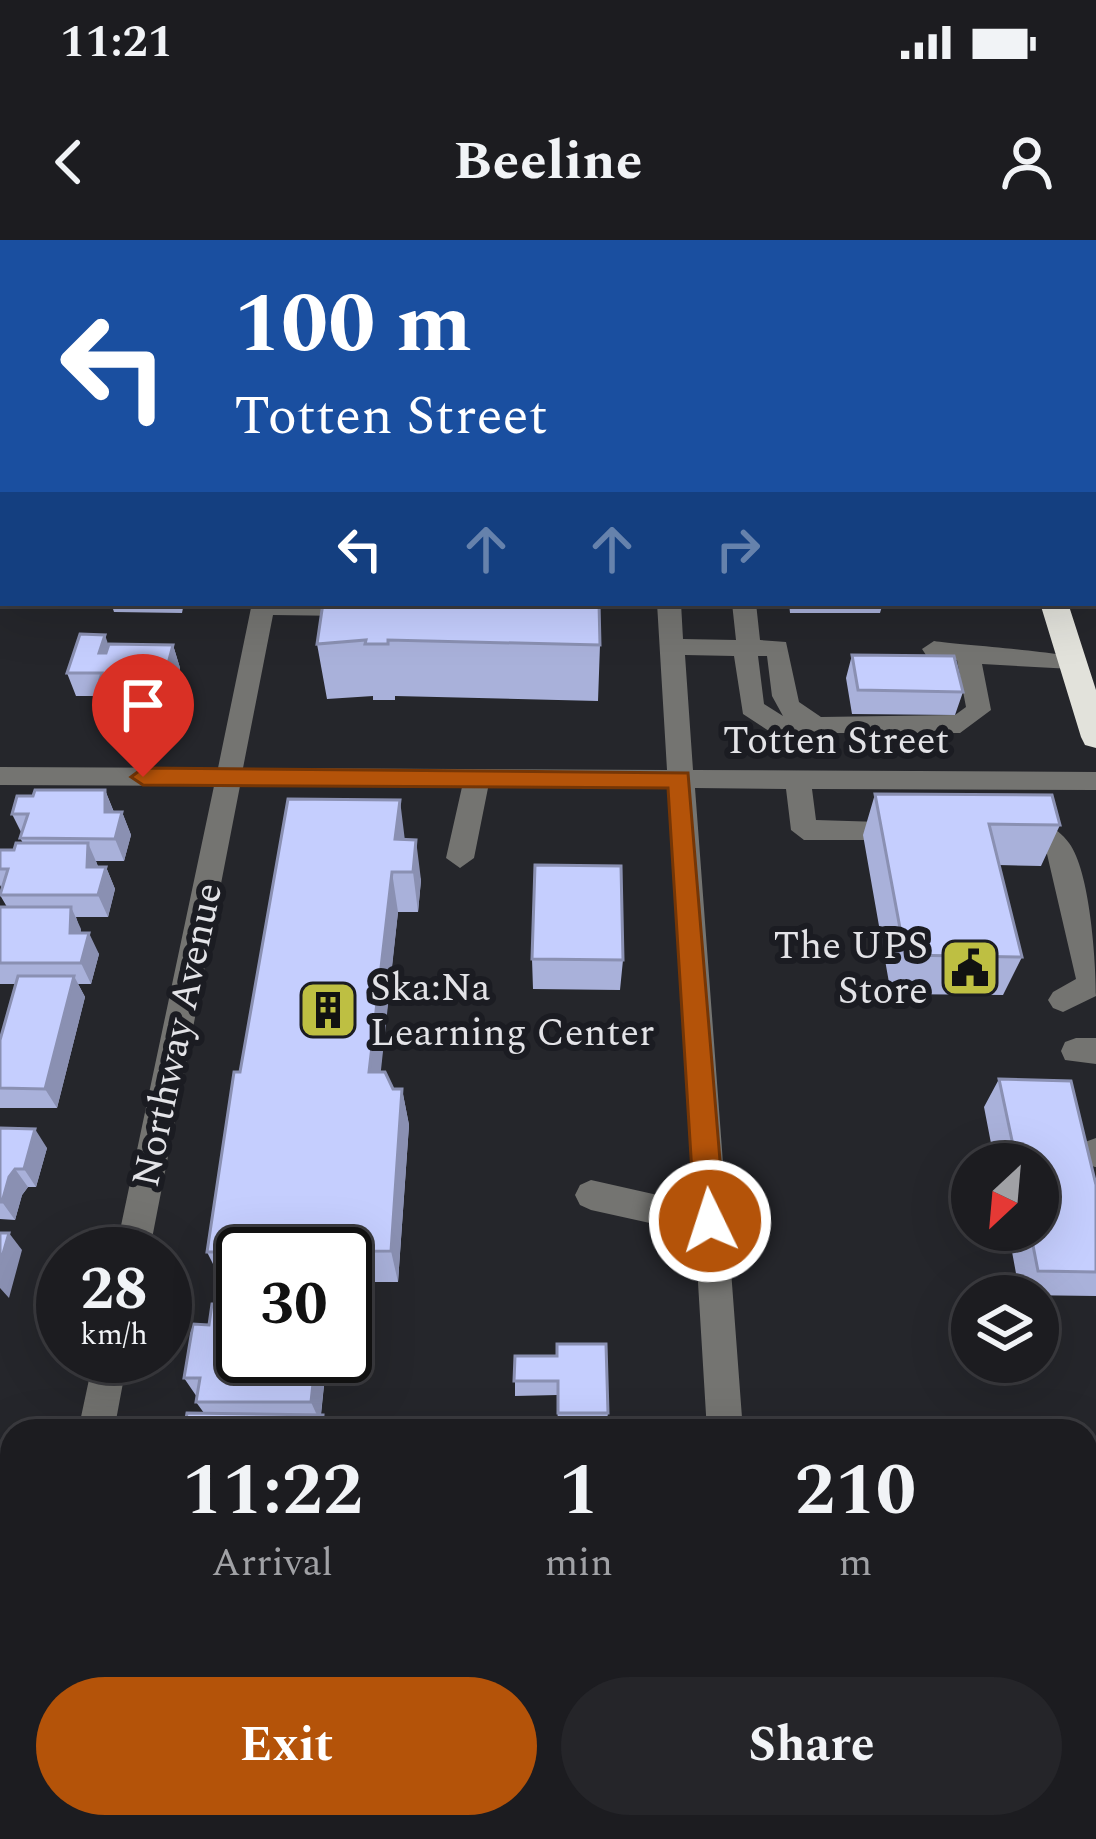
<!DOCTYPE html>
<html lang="en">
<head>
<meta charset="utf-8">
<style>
	body { margin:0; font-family:Spectral,serif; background:#252529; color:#f1f3f6; height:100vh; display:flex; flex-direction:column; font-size:45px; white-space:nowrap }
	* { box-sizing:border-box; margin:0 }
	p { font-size:39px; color:#a0a1a5 }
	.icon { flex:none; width:66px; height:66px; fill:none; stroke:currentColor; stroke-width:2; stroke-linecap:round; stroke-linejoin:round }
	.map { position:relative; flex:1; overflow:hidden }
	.drawer { position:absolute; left:0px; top:1179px; width:1098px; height:420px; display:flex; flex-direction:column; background:#1c1c20; border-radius:36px 36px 0 0; box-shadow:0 12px 48px #0002,0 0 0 3px #3a3a3e }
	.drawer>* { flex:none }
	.guide { position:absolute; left:0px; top:0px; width:1098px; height:366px; box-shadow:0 12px 48px #0002,0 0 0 3px #3a3a3e; background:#1a4fa0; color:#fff; overflow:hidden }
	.needle { width:78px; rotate:206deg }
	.controls { position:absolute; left:951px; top:903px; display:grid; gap:24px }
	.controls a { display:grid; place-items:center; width:108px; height:108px; border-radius:50%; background:#1c1c20; box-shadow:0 12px 48px #0002,0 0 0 3px #3a3a3e; font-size:60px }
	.speed { position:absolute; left:36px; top:987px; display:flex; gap:24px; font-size:60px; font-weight:700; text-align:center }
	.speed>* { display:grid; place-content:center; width:156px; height:156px; border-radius:50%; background:#1c1c20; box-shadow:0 12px 48px #0002,0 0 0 3px #3a3a3e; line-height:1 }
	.speed small { font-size:30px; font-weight:400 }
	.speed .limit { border:6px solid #111; border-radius:18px; background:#fff; color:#111 }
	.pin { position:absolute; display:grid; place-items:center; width:102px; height:102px; color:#fff; margin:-123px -51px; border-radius:50% 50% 50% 0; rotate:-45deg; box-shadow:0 0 12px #0007 }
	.pin .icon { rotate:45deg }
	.me { position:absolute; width:132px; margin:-66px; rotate:356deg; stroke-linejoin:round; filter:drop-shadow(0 0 9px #0008) }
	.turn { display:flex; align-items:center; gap:42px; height:252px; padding:0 36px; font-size:54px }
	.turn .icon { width:156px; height:156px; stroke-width:2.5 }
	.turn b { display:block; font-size:84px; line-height:102px }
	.lanes { display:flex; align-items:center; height:114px; padding:0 36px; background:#0003; justify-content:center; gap:60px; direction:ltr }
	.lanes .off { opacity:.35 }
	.eta { display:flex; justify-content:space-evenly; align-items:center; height:204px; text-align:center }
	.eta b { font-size:72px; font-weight:700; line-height:84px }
	.primary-button { display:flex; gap:24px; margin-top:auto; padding:24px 36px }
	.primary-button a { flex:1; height:138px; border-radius:72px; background:#b45309; color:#fff; font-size:48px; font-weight:700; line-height:138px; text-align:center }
	.primary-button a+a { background:#252529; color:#f1f3f6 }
	.status { display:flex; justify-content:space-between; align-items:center; height:84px; padding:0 60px; background:#1c1c20; direction:ltr }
	.status svg { height:33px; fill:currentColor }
	header { display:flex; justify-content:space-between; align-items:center; height:156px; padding:0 36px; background:#1c1c20; font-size:54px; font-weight:700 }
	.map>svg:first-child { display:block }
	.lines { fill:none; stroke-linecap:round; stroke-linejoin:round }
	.minor { fill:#747471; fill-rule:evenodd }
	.highway { fill:#e2e2db; fill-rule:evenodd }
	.wall { fill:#a9b1da }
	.shaded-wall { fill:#8a90b2 }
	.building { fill:#c5cefe; stroke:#8a90b2; stroke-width:3 }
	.route { fill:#b45309; stroke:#753606; stroke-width:3 }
	.labels { text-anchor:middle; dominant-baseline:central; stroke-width:12; stroke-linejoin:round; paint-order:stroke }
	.street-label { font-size:39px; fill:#e3e3e7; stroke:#1b1c22 }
	.poi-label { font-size:39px; fill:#e3e3e7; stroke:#1b1c22; text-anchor:end }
</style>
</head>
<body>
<div class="status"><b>11:21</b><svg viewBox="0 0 49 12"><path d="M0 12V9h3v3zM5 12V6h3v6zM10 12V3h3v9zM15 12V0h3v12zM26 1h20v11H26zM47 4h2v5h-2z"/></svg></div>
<header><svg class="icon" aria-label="back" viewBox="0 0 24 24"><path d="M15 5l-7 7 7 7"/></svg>Beeline<svg class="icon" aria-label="person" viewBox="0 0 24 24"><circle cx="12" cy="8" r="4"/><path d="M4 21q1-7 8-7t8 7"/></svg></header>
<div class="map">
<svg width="1096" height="1599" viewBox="0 0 1096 1599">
	<rect width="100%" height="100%" fill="#25262b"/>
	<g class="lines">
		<path class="minor" d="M 328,0 L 346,0 L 327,3 Z
			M 639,0 L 657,0 L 657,3 L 639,3 Z
			M 1095,28 L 1096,28 L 1096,38 L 1095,38 Z
			M 252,363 L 355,363 L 359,368 L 347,376 L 273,375 L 243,528 L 667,530 L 657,363 L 681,363 L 683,399 L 736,400 L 732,363 L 756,363 L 760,400 L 786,402 L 799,462 L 821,477 L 955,475 L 966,467 L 957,420 L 926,415 L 922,409 L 934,401 C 959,405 1075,412 1084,421 L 1072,429 L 982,424 L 991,470 L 960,493 L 772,493 L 743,474 L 734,416 L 685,415 L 693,530 L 1096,532 L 1096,550 L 812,549 L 816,580 L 913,583 L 917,590 L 904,600 L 804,600 L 791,590 L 786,549 L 695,548 L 743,1191 L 707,1191 L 695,993 L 591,970 L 580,965 L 575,955 L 580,945 L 591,940 L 693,963 L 668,548 L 488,548 L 474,618 L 460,628 L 446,618 L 462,547 L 240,546 L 149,1014 L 115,1014 L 214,546 L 0,545 L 0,527 L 218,528 ZM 758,416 L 767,416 L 772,456 L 783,476 L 764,464 Z
			M 1018,580 C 1038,580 1056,585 1069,603 C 1090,631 1096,721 1096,756 L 1063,772 L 1053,768 L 1048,760 L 1053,752 L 1076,739 L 1047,614 L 1030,600 L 1009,597 L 1005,590 Z
			M 1076,798 L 1096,798 L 1096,824 L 1065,820 L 1061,811 L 1065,802 Z
			M 1096,898 L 1096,927 L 1095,927 L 1084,923 L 1079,913 L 1085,902 Z
			M 94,1116 L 128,1116 L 114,1191 L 78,1191 Z
			M 12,1567 L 12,1587 L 35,1587 L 33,1599 L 0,1599 L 0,1572 Z
			M 727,1587 L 769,1587 L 770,1599 L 728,1599 Z"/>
		<path class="highway" d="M 935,0 L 957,0 L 957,3 L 935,3 Z
			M 984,0 L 1006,0 L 1007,3 L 985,3 Z
			M 1095,275 L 1096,275 L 1096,294 L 1095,294 Z
			M 1040,363 L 1068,363 L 1096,450 L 1096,508 L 1085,505 L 1081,497 Z"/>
	</g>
	<path class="wall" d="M 393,0 L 461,0 L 460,3 L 393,3 Z
		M 111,363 L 184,363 L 182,373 L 114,372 Z
		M 323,363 L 600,405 L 598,461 L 395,456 L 395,460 L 373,460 L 373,456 L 327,459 L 317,404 Z
		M 789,363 L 883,363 L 880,373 L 790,373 Z
		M 173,405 L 180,428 L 171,463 L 109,462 L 107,456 L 76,456 L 67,433 L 108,406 Z
		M 852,415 L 963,452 L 955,475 L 852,474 L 846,438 Z
		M 105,550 L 114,572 L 122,572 L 131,595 L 124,621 L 96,621 L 98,627 L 106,627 L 115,649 L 108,677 L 76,677 L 81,693 L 99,714 L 91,744 L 78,744 L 85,757 L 57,868 L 0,868 L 0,848 L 16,744 L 0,744 L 0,667 L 7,667 L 0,655 L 2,649 L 0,645 L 0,610 L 14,610 L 23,603 L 20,598 L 22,594 L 12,574 L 33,556 Z
		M 875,554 L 1060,585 L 1041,626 L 999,625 L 1022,717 L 1003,755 L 891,754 L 863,595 Z
		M 405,599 L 421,640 L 418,672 L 398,672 L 380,832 L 393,849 L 402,849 L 409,885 L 398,1042 L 345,1042 L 345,1014 L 243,1014 L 243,1042 L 222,1042 L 207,1012 Z
		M 532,719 L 623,720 L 620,750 L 533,749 Z
		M 999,839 L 1096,945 L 1096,1056 L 1020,1055 L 1008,990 L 1038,990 L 1038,924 L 995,924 L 984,867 Z
		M 0,888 L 47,908 L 36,947 L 28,947 L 22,955 L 15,980 L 0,979 Z
		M 243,1116 L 327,1116 L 321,1175 L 204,1173 L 196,1162 L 197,1157 L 184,1138 Z
		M 515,1116 L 608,1173 L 606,1187 L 558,1187 L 557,1155 L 515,1156 Z
		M 148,1587 L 298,1587 L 297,1591 Z
		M 916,1587 L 1086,1587 L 1096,1599 L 918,1599 Z"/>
	<path class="shaded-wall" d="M 105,395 L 113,418 L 99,413 Z
		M 173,405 L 180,428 L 171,463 L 164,439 Z
		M 105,550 L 114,573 L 105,572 Z
		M 400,560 L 405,601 L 395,599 Z
		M 122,572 L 131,595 L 124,621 L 115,599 Z
		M 416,600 L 421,640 L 418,672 L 413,632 Z
		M 88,603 L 98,626 L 97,649 L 87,627 Z
		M 106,627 L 115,649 L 108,677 L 98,655 Z
		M 392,632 L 398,672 L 377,867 L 369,832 Z
		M 71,667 L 81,689 L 80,714 L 70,693 Z
		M 89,693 L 99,714 L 91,744 L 81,723 Z
		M 74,736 L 85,757 L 57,868 L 45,849 Z
		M 402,849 L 409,885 L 398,1042 L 391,1011 Z
		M 35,889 L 47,908 L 36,947 L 24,929 Z
		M 15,929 L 28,947 L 22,955 L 15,980 L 2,962 L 9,937 Z
		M 9,993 L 22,1010 L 9,1058 L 0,1048 L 0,1024 Z
		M 316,1116 L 327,1116 L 320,1182 L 311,1162 Z
		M 323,1175 L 331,1191 L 322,1191 Z"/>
	<path class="building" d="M 181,0 L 236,0 L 235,3 L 180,3 Z
		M 508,0 L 568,0 L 568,3 L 508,3 Z
		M 687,0 L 839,0 L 840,3 L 687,3 Z
		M 0,232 L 3,233 L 3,250 L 0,250 Z
		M 323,363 L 599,363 L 600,405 L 388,400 L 388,404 L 365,404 L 366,400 L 317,404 Z
		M 80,394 L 105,395 L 99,413 L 106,413 L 109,404 L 173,405 L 164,439 L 100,439 L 102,433 L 67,433 Z
		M 852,415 L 954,416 L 963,452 L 858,450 Z
		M 35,550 L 105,550 L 105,572 L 122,572 L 115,599 L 20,598 L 28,574 L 12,574 L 17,556 L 33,556 Z
		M 875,554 L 1052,555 L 1060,585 L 989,584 L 1022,717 L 905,715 Z
		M 288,559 L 400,560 L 395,599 L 416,600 L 413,632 L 392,632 L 369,832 L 385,832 L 393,849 L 402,849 L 391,1011 L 207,1012 L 234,832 L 240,832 Z
		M 16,603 L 88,603 L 87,627 L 106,627 L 98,655 L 0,655 L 8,629 L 0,629 L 0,610 L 14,610 Z
		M 535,625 L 621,626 L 623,720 L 532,719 Z
		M 0,667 L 71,667 L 70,693 L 89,693 L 81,723 L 0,723 Z
		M 18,736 L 74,736 L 45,849 L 0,848 L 0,800 Z
		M 999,839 L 1071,841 L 1096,945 L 1096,1032 L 1038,1031 L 1030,990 L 1038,990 L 1038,924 L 1017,924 Z
		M 0,888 L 35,889 L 24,929 L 15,929 L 9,937 L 2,962 L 0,962 Z
		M 0,993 L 9,993 L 0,1024 Z
		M 212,1064 L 243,1064 L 243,1116 L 316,1116 L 311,1162 L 196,1162 L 200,1138 L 184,1138 L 193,1084 L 209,1085 Z
		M 557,1104 L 606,1104 L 608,1173 L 558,1173 L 558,1141 L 514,1141 L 515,1116 L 557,1116 Z
		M 187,1173 L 323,1175 L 322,1191 L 184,1191 Z
		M 1086,1336 L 1096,1337 L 1096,1599 L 941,1599 L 939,1587 L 1086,1587 Z
		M 644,1587 L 644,1599 L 551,1599 L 552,1588 Z"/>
	<path class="route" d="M 143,528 L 688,533 L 725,981 L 721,991 L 710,995 L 700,991 L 695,981 L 668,548 L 143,545 L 131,537 Z"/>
	<defs>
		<symbol id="civic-square" viewBox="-11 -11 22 22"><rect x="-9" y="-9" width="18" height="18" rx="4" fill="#bebf42" stroke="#1b1c22"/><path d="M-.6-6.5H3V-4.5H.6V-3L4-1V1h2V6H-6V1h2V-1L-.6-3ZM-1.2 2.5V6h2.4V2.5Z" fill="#111"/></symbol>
		<symbol id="building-square" viewBox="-11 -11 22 22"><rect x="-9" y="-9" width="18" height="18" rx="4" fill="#bebf42" stroke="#1b1c22"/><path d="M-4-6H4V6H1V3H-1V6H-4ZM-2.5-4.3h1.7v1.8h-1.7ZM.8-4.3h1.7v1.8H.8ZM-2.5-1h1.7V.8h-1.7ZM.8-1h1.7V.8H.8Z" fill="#111"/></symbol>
	</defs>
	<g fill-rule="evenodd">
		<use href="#civic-square" x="937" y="695" width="66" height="66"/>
		<use href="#building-square" x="295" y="737" width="66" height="66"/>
	</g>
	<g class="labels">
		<g class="street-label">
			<text x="836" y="501">Totten Street</text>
			<text transform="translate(178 795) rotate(-78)">Northway Avenue</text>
		</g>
		<g class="poi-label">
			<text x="928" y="706">The UPS<tspan x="928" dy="45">Store</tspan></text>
			<text x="370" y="748" text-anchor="start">Ska:Na<tspan x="370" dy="45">Learning Center</tspan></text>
		</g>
	</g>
</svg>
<div class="controls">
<a><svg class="needle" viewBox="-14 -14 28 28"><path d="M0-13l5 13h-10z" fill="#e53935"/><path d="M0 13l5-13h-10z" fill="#a0a1a5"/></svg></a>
<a><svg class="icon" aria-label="layers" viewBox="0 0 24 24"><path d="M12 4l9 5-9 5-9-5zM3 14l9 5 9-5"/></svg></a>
</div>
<div class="speed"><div>28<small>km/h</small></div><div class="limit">30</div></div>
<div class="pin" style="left:143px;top:537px;background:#d93025"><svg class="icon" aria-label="arrive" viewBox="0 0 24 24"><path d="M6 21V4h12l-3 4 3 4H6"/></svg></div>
<svg class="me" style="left:710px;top:981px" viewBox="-20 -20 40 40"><circle r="17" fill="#b45309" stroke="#fff" stroke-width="3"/><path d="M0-11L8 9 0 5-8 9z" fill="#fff"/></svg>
<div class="guide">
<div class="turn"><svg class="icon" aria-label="left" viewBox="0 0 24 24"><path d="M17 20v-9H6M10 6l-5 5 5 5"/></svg><div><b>100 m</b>Totten Street</div></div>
<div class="lanes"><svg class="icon" aria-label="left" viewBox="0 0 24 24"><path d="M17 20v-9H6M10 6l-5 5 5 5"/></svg><svg class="icon off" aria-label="ahead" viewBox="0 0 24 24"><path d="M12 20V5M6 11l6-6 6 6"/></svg><svg class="icon off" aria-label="ahead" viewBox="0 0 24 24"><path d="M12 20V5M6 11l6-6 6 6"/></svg><svg class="icon off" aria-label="right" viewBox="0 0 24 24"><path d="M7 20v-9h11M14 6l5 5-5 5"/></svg></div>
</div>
<section class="drawer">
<div class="eta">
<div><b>11:22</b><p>Arrival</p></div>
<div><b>1</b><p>min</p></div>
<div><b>210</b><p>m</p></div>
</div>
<div class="primary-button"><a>Exit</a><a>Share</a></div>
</section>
</div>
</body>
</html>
